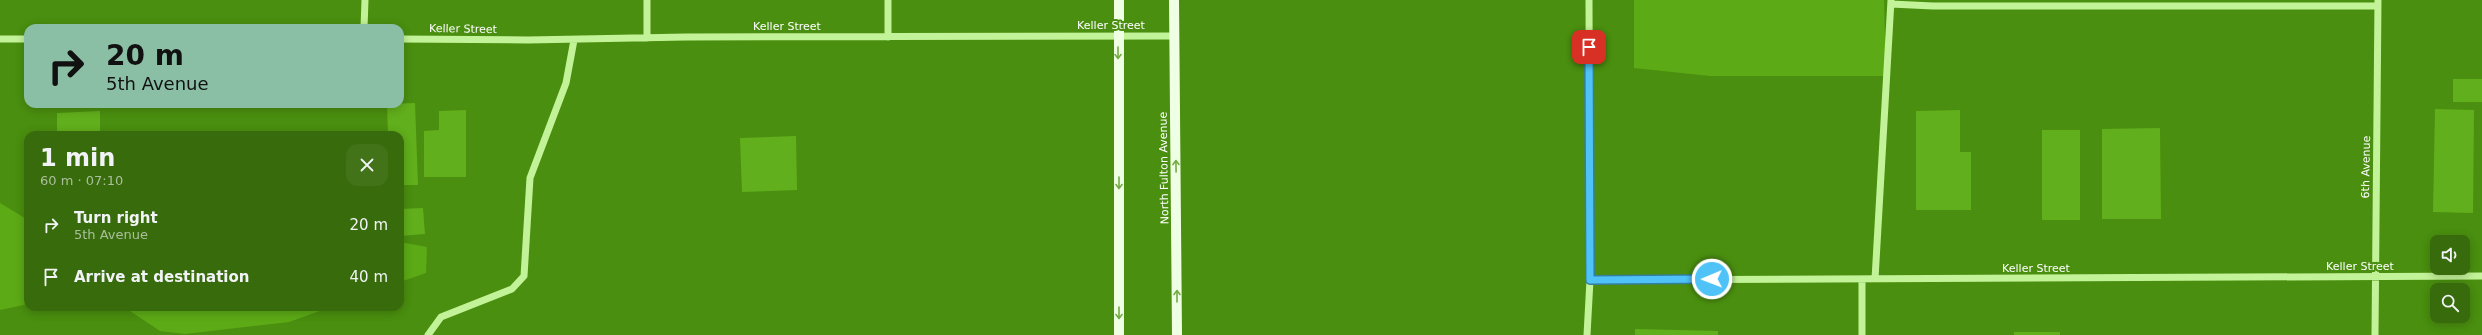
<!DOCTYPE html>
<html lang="en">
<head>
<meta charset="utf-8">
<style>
	body { margin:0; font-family:"DejaVu Sans",sans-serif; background:#437319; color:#f1f3f6; height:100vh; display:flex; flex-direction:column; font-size:15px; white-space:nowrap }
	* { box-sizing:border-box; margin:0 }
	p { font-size:13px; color:#abbf9d }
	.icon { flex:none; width:22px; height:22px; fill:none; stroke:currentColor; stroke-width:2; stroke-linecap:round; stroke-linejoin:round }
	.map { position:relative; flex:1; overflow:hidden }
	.sheet { position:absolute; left:24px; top:131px; width:380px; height:180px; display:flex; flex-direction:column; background:#386b0b; border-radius:12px; box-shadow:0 2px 10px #0003 }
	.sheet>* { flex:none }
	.guide { position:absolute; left:24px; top:24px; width:380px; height:84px; border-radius:12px; box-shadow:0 2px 10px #0003; background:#8abfa5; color:#111; overflow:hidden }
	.fabs { position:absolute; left:2430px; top:235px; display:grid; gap:8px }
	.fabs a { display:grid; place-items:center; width:40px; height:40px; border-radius:8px; background:#386b0b; box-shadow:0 2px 10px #0003; font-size:20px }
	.pin { position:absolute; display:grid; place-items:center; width:34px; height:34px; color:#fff; margin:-17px; border-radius:8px; box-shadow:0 2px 6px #0006 }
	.me { position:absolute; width:44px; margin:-22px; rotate:269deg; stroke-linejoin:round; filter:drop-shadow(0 0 3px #0008) }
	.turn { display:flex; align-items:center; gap:14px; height:84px; padding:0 16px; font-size:18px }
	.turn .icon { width:52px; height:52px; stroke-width:2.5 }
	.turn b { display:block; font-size:28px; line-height:34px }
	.round { display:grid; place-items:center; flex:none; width:42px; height:42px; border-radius:12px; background:#437319 }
	.head { display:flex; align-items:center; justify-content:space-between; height:68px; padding:0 16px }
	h1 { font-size:24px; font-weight:700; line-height:30px }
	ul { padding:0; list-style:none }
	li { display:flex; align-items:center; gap:12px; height:52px; padding:0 16px }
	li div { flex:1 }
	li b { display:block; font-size:15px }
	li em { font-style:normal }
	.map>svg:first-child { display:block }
	.green { fill:#5caa16 }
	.building { fill:#61af1c }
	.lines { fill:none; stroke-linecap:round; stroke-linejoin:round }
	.minor { stroke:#c3f398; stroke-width:7 }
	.major { stroke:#efffe4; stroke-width:10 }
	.oneway { stroke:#73ab44 }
	.route-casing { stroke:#337fa1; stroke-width:10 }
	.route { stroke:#4fc3f7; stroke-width:7 }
	.labels { text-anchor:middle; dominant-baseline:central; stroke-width:4; stroke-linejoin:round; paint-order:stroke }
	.street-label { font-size:11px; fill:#fff; stroke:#4a8f0f }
</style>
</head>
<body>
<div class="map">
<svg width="2482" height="335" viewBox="0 0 2482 335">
	<rect width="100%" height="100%" fill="#4a8f0f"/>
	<path class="green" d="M 1634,0 L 1884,0 L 1886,76 L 1710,76 L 1634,68 Z
		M 0,203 L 28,220 L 28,304 L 0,310 Z
		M 400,242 L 427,247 L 426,273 L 400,282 Z
		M 124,307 L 331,307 L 289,322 L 185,334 L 160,331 Z"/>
	<path class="building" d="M 2453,79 L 2482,79 L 2482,102 L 2453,102 Z
		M 415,103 L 418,185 L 400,185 L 400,135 L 388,135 L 387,104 Z
		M 2435,109 L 2474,110 L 2473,213 L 2433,212 Z
		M 466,110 L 466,177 L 424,177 L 424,131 L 439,130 L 439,111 Z
		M 1960,110 L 1960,152 L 1971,152 L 1971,210 L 1916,210 L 1916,111 Z
		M 100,111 L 100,135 L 57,135 L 57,113 Z
		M 2160,128 L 2161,219 L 2102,219 L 2102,129 Z
		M 2042,130 L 2080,130 L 2080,220 L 2042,220 Z
		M 796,136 L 797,190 L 742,192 L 740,138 Z
		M 423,208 L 425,234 L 400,236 L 400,209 Z
		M 1635,329 L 1718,331 L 1718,335 L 1635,335 Z
		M 2014,332 L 2060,332 L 2060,335 L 2014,335 Z"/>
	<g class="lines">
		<path class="minor" d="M 647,0 L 647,38
			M 888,0 L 888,37
			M 1891,4 L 1933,6 L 2378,6
			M 364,28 L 365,0
			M 0,39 L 28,39
			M 400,39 L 528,40 L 686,37 L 1174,36
			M 1875,279 L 1891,0
			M 1590,280 L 2482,276
			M 428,335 L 441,317 L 512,289 L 524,276 L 530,178 L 566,83 L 574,40
			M 1587,335 L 1590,280 L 1589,0
			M 1862,335 L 1862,279
			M 2375,335 L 2378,0"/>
		<path class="major" d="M 1119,0 L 1119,335
			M 1174,0 L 1177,335"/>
	</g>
	<defs><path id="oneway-shaft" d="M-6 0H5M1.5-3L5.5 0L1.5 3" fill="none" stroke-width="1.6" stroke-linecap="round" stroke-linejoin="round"/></defs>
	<g class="oneway">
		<use href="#oneway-shaft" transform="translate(1118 53) rotate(90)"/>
		<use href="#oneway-shaft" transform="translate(1176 166) rotate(-91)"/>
		<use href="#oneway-shaft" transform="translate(1119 183) rotate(90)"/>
		<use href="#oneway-shaft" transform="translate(1177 296) rotate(-90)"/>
		<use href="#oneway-shaft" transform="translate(1119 313) rotate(90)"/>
	</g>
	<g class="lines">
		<defs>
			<path id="route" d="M 1589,47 L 1590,280 L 1712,279"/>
		</defs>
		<use href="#route" class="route-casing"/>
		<use href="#route" class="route"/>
	</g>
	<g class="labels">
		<g class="street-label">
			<text x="1111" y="25">Keller Street</text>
			<text x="787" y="26">Keller Street</text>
			<text transform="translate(463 29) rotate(1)">Keller Street</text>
			<text transform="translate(2366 167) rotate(-89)">6th Avenue</text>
			<text transform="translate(1164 168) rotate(-91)">North Fulton Avenue</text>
			<text x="2360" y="266">Keller Street</text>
			<text x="2036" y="268">Keller Street</text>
		</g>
	</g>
</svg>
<div class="fabs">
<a><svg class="icon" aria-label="sound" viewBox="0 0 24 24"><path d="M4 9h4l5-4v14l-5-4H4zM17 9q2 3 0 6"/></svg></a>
<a><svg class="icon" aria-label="search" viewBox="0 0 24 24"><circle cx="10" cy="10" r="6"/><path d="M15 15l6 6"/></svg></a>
</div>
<div class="pin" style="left:1589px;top:47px;background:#d93025"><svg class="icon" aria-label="arrive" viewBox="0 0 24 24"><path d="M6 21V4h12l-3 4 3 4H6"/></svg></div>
<svg class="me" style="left:1712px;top:279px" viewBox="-20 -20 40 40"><circle r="17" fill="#4fc3f7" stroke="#fff" stroke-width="3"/><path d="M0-11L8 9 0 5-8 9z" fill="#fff"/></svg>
<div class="guide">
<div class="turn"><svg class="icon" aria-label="right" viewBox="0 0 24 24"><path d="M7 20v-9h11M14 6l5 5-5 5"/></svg><div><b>20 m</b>5th Avenue</div></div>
</div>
<section class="sheet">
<div class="head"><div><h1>1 min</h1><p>60 m · 07:10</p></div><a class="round"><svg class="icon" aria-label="close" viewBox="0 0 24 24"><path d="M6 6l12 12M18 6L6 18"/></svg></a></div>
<ul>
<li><svg class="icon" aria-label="right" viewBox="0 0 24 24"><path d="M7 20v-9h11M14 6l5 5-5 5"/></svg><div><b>Turn right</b><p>5th Avenue</p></div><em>20 m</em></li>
<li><svg class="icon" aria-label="arrive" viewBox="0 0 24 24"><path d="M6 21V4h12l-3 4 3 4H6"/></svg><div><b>Arrive at destination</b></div><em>40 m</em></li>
</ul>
</section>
</div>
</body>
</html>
